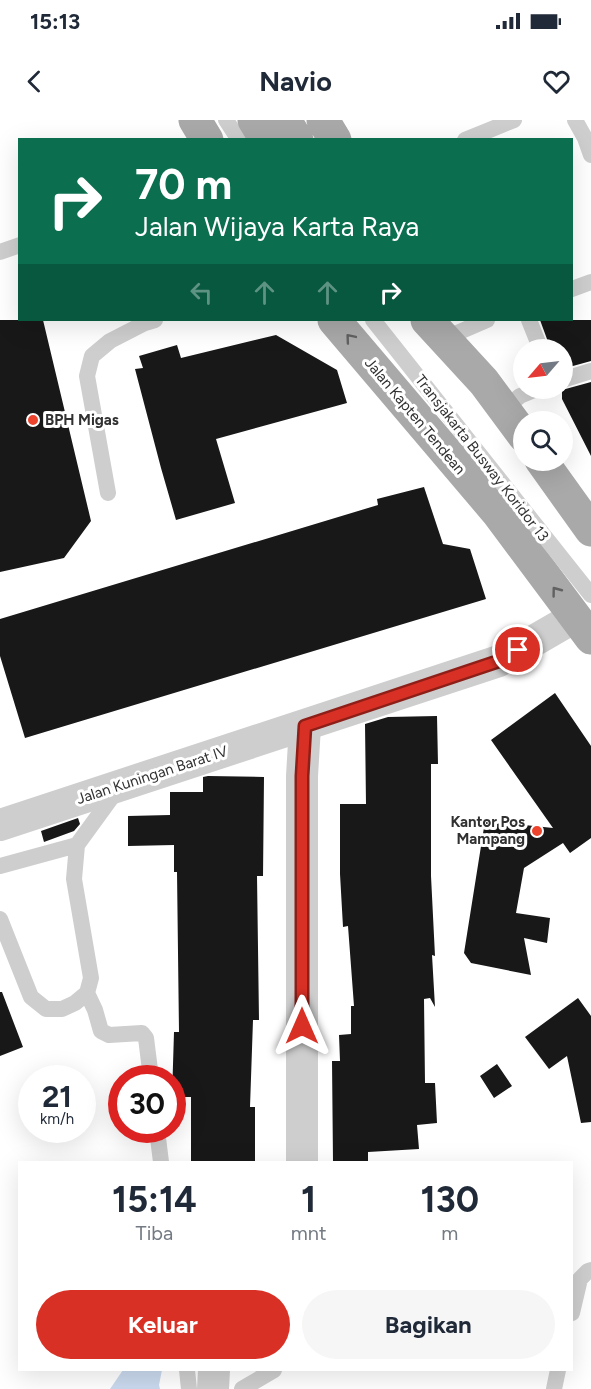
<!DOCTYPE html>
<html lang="id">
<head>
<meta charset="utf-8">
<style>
	body { margin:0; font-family:Figtree,sans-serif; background:#f6f6f7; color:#1f2937; height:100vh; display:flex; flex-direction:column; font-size:22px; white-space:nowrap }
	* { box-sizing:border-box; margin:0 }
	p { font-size:20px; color:#747a83 }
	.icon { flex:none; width:33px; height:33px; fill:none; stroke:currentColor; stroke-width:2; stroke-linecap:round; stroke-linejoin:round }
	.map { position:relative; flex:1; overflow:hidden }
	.drawer { position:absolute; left:18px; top:1041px; width:555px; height:210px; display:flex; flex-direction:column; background:#fff; border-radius:0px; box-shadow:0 6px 24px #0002 }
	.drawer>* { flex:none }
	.guide { position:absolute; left:18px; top:18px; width:555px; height:183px; border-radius:0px; box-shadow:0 6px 24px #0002; background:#0b6e4f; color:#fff; overflow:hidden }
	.needle { width:39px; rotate:242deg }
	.fabs { position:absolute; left:513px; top:219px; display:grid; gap:12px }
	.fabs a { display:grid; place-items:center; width:60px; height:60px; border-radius:50%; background:#fff; box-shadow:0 6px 24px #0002; font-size:30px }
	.speed { position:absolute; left:18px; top:945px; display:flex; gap:12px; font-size:30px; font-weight:700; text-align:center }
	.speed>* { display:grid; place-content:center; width:78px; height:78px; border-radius:50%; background:#fff; box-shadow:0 6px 24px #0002; line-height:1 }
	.speed small { font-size:15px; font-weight:400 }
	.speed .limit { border:9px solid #d22; background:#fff; color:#111 }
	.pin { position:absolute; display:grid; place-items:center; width:51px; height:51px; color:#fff; margin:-26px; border:3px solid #fff; border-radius:50%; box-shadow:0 2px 6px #0007 }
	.me { position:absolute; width:66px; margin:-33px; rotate:0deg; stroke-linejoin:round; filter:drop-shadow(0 0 4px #0008) }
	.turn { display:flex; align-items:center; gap:21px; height:126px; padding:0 18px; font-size:27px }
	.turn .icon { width:78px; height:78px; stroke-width:2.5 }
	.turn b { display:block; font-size:42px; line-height:51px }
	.lanes { display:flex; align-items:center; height:57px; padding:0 18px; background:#0003; justify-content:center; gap:30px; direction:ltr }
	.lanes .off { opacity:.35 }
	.eta { display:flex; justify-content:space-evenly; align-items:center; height:102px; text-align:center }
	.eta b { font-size:36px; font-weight:700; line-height:42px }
	.button { display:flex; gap:12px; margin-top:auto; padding:12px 18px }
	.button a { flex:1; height:69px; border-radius:36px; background:#d93025; color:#fff; font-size:24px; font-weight:700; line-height:69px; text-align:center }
	.button a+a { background:#f6f6f7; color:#1f2937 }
	.status { display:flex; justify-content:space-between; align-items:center; height:42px; padding:0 30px; background:#fff; direction:ltr }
	.status svg { height:16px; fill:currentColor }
	header { display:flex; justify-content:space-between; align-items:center; height:78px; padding:0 18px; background:#fff; font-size:27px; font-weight:700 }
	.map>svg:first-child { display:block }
	.water { fill:#cad9ee }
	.building { fill:#181818 }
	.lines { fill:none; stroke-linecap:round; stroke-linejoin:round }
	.service { stroke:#cecece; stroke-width:16 }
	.minor { stroke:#cecece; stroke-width:32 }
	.primary { stroke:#a9a9a9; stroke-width:33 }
	.service-bridge { stroke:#cecece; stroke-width:16 }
	.oneway { stroke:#616161 }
	.route-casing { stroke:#8d1f18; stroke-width:15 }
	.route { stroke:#d93025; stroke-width:10 }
	.poi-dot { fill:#ed442d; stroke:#fff; stroke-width:2 }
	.labels { text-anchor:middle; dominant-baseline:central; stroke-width:6; stroke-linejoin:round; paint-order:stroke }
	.street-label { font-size:15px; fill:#313131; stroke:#fff }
	.poi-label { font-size:15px; font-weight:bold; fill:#313131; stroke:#fff; text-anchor:start }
</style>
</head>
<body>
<div class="status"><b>15:13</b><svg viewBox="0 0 49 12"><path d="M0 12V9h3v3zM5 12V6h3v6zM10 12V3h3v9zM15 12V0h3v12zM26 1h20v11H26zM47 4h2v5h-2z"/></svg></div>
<header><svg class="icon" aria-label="back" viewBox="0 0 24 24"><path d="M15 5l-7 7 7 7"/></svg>Navio<svg class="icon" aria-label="heart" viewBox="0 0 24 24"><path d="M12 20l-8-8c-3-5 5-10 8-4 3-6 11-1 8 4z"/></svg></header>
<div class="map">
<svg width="591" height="1269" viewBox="0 0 591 1269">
	<rect width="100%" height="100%" fill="#fff"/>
	<path class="water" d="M 123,1250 L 162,1250 L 159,1265 L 160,1269 L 110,1269 Z"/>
	<path class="building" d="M 0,200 L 43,200 L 91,401 L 64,438 L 0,452 Z
		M 540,200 L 591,200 L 591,241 L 562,249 L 562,230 L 551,230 Z
		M 276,215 L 337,250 L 347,283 L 216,319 L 235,383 L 176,400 L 161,348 L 135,249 L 143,248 L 139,236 L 177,225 L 181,238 Z
		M 591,262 L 591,336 L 562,279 L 562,270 Z
		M 424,367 L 443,424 L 470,429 L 486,479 L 25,618 L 0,536 L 0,499 L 378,385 L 377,379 Z
		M 555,573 L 591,626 L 591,718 L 570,733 L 563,723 L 524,748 L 516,793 L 550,798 L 547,823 L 524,818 L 531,855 L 471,843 L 464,833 L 485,701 L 553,708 L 491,620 Z
		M 437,596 L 438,644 L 431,644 L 431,756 L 435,836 L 432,835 L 435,887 L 430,878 L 424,879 L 425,963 L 435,963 L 437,1003 L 417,1005 L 419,1029 L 368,1032 L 368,1042 L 333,1042 L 332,941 L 340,941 L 339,915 L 351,914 L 351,886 L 354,886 L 348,806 L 343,807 L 340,754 L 340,684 L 366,684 L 365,604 L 388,597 Z
		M 208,656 L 264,657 L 263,756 L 257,756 L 259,900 L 253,900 L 250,987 L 255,987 L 255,1042 L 191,1042 L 191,977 L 172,977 L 174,912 L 179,912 L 177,752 L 174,752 L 174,725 L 128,726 L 128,696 L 170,695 L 170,672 L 203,672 L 203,657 Z
		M 78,698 L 80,704 L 74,711 L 44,722 L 41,711 Z
		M 0,872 L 2,872 L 23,927 L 0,936 Z
		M 578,878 L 591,896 L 591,1002 L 581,1003 L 567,936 L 549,949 L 525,917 Z
		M 497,944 L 512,966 L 494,978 L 480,956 Z"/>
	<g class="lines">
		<path class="service" d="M 226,0 L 239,20
			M 575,0 L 585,18 L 591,35
			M 465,20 L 514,0
			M 0,132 L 20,125
			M 572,169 L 591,162
			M 529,200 L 541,230
			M 457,213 L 487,200
			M 562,260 L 591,251
			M 504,289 L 520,276 L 539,268
			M 108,373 L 87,256 L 92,236 L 110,221 L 145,203 L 155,200
			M 0,746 L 77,725
			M 0,799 L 31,877 L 46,889 L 62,889 L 75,883 L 87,873 L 91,858 L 74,759 L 77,725 L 117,670
			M 87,873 L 95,890 L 101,911 L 109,915 L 142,913 L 146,918 L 151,958
			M 157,1010 L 161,1042
			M 572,1193 L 580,1159 L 588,1151 L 591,1150
			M 187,1250 L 189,1269
			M 242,1269 L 274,1250
			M 554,1269 L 558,1250"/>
		<path class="minor" d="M 0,705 L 499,541 L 575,497
			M 302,1042 L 302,656 L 305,606
			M 213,1269 L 214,1250"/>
		<path class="primary" d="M 195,0 L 207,20
			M 254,0 L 266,20
			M 285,0 L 297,20
			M 323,0 L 335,20
			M 334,200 L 497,392 L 591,518
			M 427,200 L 484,262 L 524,316
			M 541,340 L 591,410"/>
		<path class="service-bridge" d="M 373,200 L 591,475"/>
	</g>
	<defs><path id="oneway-chevron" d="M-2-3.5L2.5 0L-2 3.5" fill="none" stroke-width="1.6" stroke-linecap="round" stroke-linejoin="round" transform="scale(1.5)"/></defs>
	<g class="oneway">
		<use href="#oneway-chevron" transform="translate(350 218) rotate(-130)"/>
		<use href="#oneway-chevron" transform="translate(556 471) rotate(-127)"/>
	</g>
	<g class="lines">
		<defs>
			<path id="route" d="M 302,906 L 302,656 L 305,606 L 499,541 L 518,530"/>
		</defs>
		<use href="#route" class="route-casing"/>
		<use href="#route" class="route"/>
	</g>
	<g class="poi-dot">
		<circle cx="33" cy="300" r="6"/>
		<circle cx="537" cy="711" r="6"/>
	</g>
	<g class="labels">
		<g class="street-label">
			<text transform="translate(415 296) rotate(50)">Jalan Kapten Tendean</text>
			<text transform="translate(482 338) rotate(52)">Transjakarta Busway Koridor 13</text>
			<text transform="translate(152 655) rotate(-18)">Jalan Kuningan Barat IV</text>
		</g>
		<g class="poi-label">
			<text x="45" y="300">BPH Migas</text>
			<text x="525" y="702" text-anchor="end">Kantor Pos<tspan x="525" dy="17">Mampang</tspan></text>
		</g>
	</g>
</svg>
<div class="fabs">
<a><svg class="needle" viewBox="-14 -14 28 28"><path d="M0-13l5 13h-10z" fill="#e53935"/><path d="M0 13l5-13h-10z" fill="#747a83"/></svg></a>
<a><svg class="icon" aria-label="search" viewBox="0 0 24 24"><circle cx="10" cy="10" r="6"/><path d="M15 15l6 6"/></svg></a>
</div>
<div class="speed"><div>21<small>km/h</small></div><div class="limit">30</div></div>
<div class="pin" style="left:518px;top:530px;background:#d93025"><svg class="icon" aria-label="arrive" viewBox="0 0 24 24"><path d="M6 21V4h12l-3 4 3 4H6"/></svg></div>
<svg class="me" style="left:302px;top:906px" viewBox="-20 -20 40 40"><path d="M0-17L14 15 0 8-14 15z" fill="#d93025" stroke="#fff" stroke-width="4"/></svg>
<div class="guide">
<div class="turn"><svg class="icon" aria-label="right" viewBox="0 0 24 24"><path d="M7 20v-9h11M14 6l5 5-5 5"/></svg><div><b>70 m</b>Jalan Wijaya Karta Raya</div></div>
<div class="lanes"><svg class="icon off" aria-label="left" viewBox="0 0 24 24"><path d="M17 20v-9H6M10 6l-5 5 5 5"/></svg><svg class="icon off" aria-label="ahead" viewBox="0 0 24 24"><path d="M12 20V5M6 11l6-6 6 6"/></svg><svg class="icon off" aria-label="ahead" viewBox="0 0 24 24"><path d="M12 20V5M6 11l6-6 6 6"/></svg><svg class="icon" aria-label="right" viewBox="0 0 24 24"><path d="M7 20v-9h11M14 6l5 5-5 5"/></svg></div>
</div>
<section class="drawer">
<div class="eta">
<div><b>15:14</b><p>Tiba</p></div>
<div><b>1</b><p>mnt</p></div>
<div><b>130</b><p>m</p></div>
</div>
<div class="button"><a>Keluar</a><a>Bagikan</a></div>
</section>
</div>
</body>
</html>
